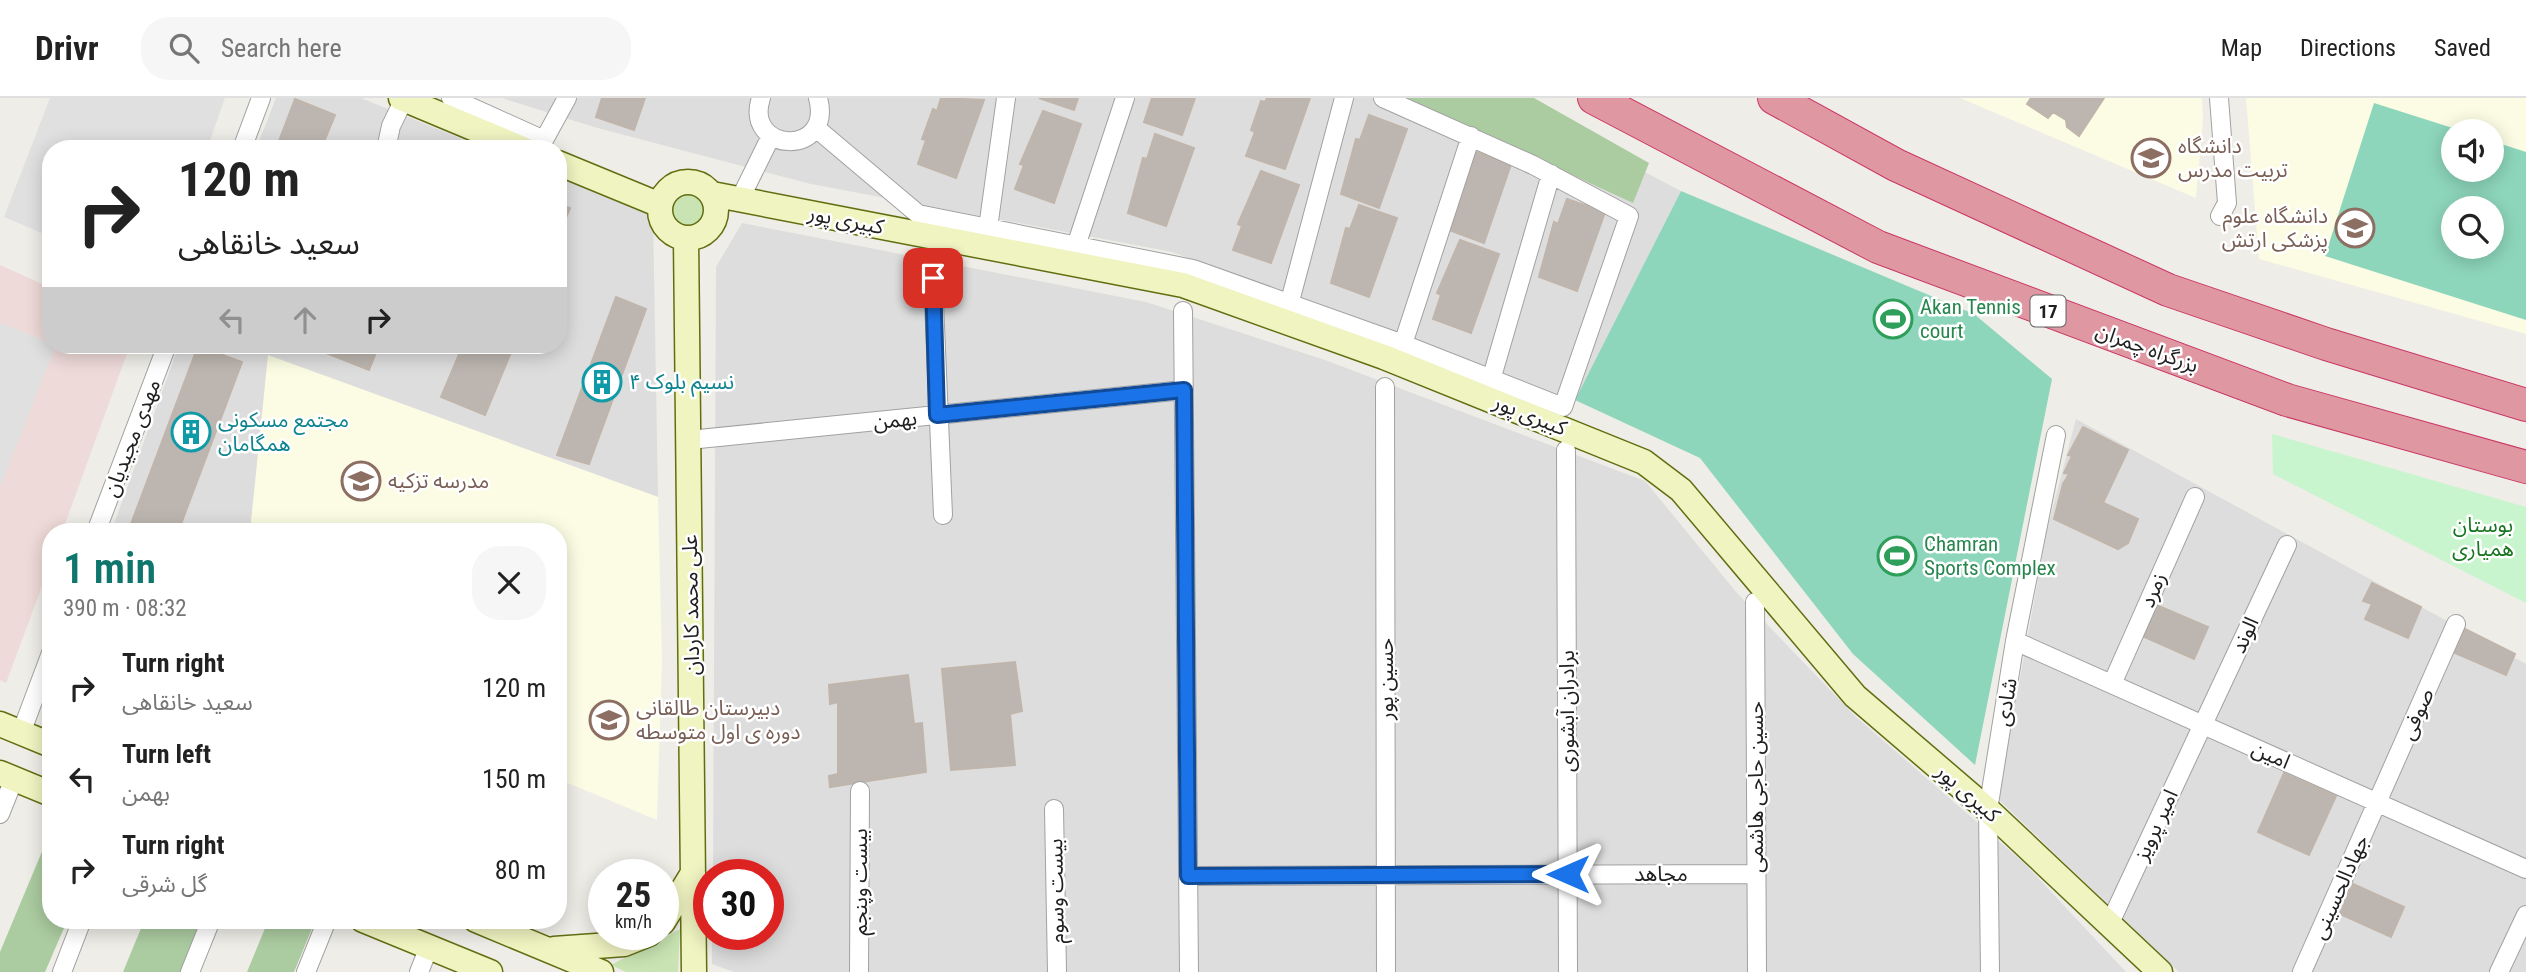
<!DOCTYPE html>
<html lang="en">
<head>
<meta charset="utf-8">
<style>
	body { margin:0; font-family:"Roboto Condensed","Noto Sans Arabic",sans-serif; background:#f6f6f6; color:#222; height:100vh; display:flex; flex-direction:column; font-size:26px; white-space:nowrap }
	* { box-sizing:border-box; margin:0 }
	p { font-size:23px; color:#767676 }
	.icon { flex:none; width:38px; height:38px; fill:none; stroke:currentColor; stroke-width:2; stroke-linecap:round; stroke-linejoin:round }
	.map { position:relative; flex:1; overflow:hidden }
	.drawer { position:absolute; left:42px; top:425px; width:525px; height:406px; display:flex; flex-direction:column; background:#fff; border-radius:28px; box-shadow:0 4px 18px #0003 }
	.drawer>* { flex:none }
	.top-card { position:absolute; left:42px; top:42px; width:525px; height:214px; border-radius:28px; box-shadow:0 4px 18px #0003; background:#fff; color:#222; overflow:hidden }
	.fabs { position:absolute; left:2441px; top:21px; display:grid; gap:14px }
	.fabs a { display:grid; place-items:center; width:63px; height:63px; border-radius:50%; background:#fff; box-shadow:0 4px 18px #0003; font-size:35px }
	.speed { position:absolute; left:588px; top:761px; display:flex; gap:14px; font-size:35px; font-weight:700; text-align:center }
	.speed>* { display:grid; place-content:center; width:91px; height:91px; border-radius:50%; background:#fff; box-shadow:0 4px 18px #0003; line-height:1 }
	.speed small { font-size:18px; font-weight:400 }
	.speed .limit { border:10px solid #d22; background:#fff; color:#111 }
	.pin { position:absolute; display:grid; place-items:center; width:60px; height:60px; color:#fff; margin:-30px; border-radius:14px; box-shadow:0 4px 10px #0006 }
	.me { position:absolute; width:77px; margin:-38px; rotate:270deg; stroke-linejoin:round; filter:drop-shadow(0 0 5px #0008) }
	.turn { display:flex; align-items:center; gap:24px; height:147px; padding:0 21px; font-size:32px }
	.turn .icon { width:91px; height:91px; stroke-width:2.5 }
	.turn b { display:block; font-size:49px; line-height:60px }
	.lanes { display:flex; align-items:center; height:66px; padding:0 21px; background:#0003; justify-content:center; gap:35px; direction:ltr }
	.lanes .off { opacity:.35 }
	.round { display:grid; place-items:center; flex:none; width:74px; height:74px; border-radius:28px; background:#f6f6f6 }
	.overview { display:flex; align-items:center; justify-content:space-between; height:119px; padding:0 21px }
	h1 { font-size:42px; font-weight:600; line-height:52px; color:#0f766e }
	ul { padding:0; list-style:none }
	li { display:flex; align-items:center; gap:21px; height:91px; padding:0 21px }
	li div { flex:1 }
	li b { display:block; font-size:26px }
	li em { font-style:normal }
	header { display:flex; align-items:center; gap:42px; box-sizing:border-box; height:98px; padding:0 35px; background:#fff; border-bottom:2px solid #e0e0e0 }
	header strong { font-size:33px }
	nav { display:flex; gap:38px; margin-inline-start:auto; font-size:24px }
	.search { width:490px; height:63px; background:#f6f6f6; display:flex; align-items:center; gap:18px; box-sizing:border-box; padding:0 24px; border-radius:28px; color:#767676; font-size:26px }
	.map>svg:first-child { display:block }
	.residential { fill:#dedddd }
	.commercial { fill:#eedad8 }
	.education { fill:#fbfce3; fill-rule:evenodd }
	.grass { fill:#c9e4b2 }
	.forest { fill:#abcba0 }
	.park { fill:#c9f5ce }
	.pitch { fill:#8dd6bc; fill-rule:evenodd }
	.parking { fill:#e0e0e0 }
	.building { fill:#bdb6b0; stroke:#c0b5ab; stroke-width:2 }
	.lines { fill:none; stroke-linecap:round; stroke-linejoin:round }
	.street-casing { stroke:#a1a1a1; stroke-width:20 }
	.secondary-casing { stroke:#616e10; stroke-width:27 }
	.highway-casing { stroke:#ca3765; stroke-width:34 }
	.street { stroke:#fff; stroke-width:18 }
	.secondary { stroke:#f0f4c1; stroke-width:24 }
	.highway { stroke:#df97a2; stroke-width:32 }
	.route-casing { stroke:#114b97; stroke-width:18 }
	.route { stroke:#1a73e8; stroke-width:12 }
	.labels { text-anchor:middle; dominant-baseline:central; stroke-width:5; stroke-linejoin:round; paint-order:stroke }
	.shield { fill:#fff; stroke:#636363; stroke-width:2 }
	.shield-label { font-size:19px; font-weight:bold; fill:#202020 }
	.education-label { font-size:21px; fill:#785e54; stroke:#fff; text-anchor:start }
	.street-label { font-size:21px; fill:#202020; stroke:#fff }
	.leisure-label { font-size:21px; fill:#27864d; stroke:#fff; text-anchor:start }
	.culture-label { font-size:21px; fill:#0d838f; stroke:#fff; text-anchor:start }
	.park-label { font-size:21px; fill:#177522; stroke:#fff }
</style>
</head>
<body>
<header>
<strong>Drivr</strong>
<div class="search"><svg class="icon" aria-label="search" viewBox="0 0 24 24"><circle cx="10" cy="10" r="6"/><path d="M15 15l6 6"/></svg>Search here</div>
<nav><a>Map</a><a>Directions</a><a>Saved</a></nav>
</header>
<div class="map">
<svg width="2526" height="874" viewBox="0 0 2526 874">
	<rect width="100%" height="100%" fill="#efede7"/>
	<path class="residential" d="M 276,0 L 361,0 L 487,51 L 256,51 Z
		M 502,0 L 1503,0 L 1681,93 L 1575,302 L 1172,154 L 811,86 L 594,29 Z
		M 558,79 L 653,118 L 658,399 L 269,258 L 250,434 L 111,434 L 179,247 L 558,247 Z
		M 742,125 L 1146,204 L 1325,262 L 1645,383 L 1737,495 L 1855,618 L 2024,765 L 2126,874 L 734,874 L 712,866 L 712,837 L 768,836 L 768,777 L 713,777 L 716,169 Z
		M 2076,321 L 2526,566 L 2526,874 L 2179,874 L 1998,701 L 2047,432 Z"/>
	<path class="commercial" d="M 0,167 L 51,190 L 51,245 L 0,225 Z
		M 55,247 L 130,247 L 62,434 L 51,434 L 51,464 L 6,585 L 0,582 L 0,389 Z"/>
	<path class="education" d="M 1960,0 L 2202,0 L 2203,21 L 2196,100 Z
		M 2246,0 L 2526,0 L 2526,236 L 2259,161 ZM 2454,33 L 2492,33 L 2492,72 L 2454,72 ZM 2454,110 L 2492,110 L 2492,149 L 2454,149 Z
		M 268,257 L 658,399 L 662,563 L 657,722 L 558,681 L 558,434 L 250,434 Z"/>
	<path class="grass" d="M669 111a19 19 0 1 1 38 0a19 19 0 1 1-38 0Z
		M 680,831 L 678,874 L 626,874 L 611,867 Z"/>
	<path class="forest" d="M 1405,0 L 1534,0 L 1649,65 L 1633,105 Z
		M 51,732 L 51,822 L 67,823 L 45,874 L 0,874 L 0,854 Z
		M 144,823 L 203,823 L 182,874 L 123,874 Z
		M 268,823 L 315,823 L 294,874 L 247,874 Z"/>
	<path class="park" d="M 2272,336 L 2526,409 L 2526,505 L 2273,376 Z"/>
	<path class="pitch" d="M 2374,5 L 2462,33 L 2454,33 L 2454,72 L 2492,72 L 2492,43 L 2526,54 L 2526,222 L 2325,158 ZM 2454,110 L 2492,110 L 2492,149 L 2454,149 Z
		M 1681,93 L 1974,216 L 2052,281 L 1975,667 L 1853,556 L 1700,360 L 1575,302 Z"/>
	<path class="parking" d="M 50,0 L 225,0 L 207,51 L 51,51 L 51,139 L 4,119 Z
		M 0,225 L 56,247 L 0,389 Z"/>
	<path class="building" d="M 602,0 L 645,0 L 634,32 L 596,19 Z
		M 941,0 L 984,2 L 956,80 L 918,66 L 926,42 L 922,41 L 933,11 L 937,13 Z
		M 1039,0 L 1078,0 L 1074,12 Z
		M 1152,0 L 1195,0 L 1182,37 L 1144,24 Z
		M 1267,0 L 1310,0 L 1285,71 L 1246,58 L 1255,34 L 1251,32 L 1261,3 L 1265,4 Z
		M 2031,0 L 2104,0 L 2079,38 L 2067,29 L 2066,22 L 2053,14 L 2048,20 L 2027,6 Z
		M 295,1 L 335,17 L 321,51 L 276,51 Z
		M 1043,13 L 1081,26 L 1054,105 L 1015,91 L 1024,67 L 1020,66 Z
		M 1369,17 L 1407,31 L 1379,110 L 1341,96 L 1356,41 L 1360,42 Z
		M 1155,36 L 1194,50 L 1166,128 L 1128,115 L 1143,60 L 1147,61 Z
		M 1473,53 L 1511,66 L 1484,145 L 1446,131 Z
		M 1261,73 L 1299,87 L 1271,165 L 1233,152 L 1242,128 L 1238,126 Z
		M 1567,101 L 1605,114 L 1577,193 L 1539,179 L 1554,124 L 1558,126 Z
		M 558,106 L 570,110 L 558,139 Z
		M 1359,107 L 1397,120 L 1369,199 L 1331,185 L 1346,130 L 1350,131 Z
		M 1460,142 L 1499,156 L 1471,235 L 1433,221 L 1441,197 L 1437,195 Z
		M 616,199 L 646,211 L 589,366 L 557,357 Z
		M 329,247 L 379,247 L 369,272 L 326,255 Z
		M 463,247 L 514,247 L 485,317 L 441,299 Z
		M 198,248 L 242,264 L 178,434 L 128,434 Z
		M 2083,329 L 2128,352 L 2103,405 L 2063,386 L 2069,376 L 2064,375 L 2072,358 L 2068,357 Z
		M 2063,386 L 2138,421 L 2128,445 L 2118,451 L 2054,421 Z
		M 2372,485 L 2421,509 L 2408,540 L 2365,521 L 2372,506 L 2363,503 Z
		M 2154,506 L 2208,529 L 2194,561 L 2140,537 Z
		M 2465,531 L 2515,556 L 2506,577 L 2455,555 Z
		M 1015,564 L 1022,613 L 1010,616 L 1015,667 L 951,672 L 942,571 Z
		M 908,577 L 914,626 L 922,625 L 926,674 L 830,689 L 829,678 L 838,676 L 838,604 L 830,606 L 829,587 Z
		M 2284,675 L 2336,698 L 2309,757 L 2258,734 Z
		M 2353,786 L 2404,809 L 2391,839 L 2340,816 Z"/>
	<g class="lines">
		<defs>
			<path id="street" d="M 451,0 L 544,42 L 567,0
				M 761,0 C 743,55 834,60 818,0
				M 2219,0 L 2227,105 L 2220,118
				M 816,30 L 918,116 L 1193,171 L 1403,246 L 1563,309 L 1629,118 L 1533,67 L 1383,0
				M 242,51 L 261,0
				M 386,51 L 391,28 L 404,1
				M 740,101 L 771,38
				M 988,130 L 1006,0
				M 1076,148 L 1125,0
				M 933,180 L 943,417
				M 1289,207 L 1344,0
				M 1183,213 L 1189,874
				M 1403,246 L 1471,38
				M 1491,282 L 1551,76
				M 1385,289 L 1386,874
				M 689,342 L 1184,292
				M 1566,352 L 1568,874
				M 96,434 L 167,247
				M 1755,504 L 1757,874
				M 2015,543 L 2526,771
				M 2112,586 L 2195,399
				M 21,635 L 51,555
				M 1054,711 L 1057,874
				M 0,716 L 14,681
				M 1188,778 L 1756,776
				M 2109,827 L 2287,447
				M 62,874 L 82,822
				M 190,874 L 211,822
				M 306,874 L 327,822
				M 419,874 L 429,849
				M 859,874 L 860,693
				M 1990,874 L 1988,712 L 2015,543 L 2056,337
				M 2302,874 L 2456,526
				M 2499,874 L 2526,817"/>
			<path id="secondary" d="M 401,0 L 523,51
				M 558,65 L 660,107
				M660 112a28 28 0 1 1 56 0a28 28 0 1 1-56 0Z
				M 712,96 L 1183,187 L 1384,259 L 1644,364 L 1681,392 L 1855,598 L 1988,712 L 2160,874
				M 686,140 L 694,874
				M 0,626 L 51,647
				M 0,675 L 51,696
				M 363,822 L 490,874
				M 476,822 L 601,874
				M 663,824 L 693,775
				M 554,851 L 624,846 L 649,836"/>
			<path id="highway" d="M 1594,0 L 1878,149 L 2287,302 L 2526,369
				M 1774,0 L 1896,67 L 2168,192 L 2326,246 L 2526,307"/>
		</defs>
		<use href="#street" class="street-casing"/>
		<use href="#secondary" class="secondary-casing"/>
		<use href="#highway" class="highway-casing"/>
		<use href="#street" class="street"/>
		<use href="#secondary" class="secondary"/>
		<use href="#highway" class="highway"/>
	</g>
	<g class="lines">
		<defs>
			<path id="route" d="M 933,180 L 937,317 L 1184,292 L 1188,778 L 1568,776"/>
		</defs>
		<use href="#route" class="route-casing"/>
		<use href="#route" class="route"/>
	</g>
	<defs>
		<symbol id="university-ring" viewBox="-11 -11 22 22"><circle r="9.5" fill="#fff" stroke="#8d6e63" stroke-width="1.5"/><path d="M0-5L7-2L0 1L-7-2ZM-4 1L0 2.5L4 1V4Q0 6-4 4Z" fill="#8d6e63"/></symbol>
		<symbol id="stadium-ring" viewBox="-11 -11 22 22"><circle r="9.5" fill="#fff" stroke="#2e9e5b" stroke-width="1.5"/><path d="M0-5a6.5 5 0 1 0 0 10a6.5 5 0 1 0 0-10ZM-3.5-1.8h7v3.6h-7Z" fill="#2e9e5b"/></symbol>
		<symbol id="building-ring" viewBox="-11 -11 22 22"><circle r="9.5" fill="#fff" stroke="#0f9aa8" stroke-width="1.5"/><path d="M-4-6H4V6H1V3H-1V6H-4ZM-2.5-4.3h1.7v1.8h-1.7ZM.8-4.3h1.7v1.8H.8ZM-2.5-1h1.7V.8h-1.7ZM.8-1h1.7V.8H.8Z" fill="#0f9aa8"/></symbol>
		<symbol id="school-ring" viewBox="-11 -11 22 22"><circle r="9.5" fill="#fff" stroke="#8d6e63" stroke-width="1.5"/><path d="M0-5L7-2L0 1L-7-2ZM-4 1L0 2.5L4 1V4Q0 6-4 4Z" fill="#8d6e63"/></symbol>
	</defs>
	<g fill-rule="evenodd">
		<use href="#university-ring" x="2129" y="38" width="44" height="44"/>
		<use href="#university-ring" x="2333" y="108" width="44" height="44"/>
		<use href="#stadium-ring" x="1871" y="199" width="44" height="44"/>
		<use href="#building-ring" x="580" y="262" width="44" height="44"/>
		<use href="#building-ring" x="169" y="312" width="44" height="44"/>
		<use href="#school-ring" x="339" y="361" width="44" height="44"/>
		<use href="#stadium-ring" x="1875" y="436" width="44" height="44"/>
		<use href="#school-ring" x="587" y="600" width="44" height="44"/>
	</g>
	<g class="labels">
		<rect class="shield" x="2030.5" y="197.5" width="35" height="31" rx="5"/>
		<g class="shield-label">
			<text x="2048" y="213">17</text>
		</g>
		<g class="education-label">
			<text x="2178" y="48">دانشگاه<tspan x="2178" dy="24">تربیت مدرس</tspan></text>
			<text x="2328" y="118" text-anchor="end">دانشگاه علوم<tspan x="2328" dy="24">پزشکی ارتش</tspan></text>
			<text x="388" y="383">مدرسه تزکیه</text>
			<text x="636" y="610">دبیرستان طالقانی<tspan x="636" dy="24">دوره ی اول متوسطه</tspan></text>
		</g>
		<g class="street-label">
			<text transform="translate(846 122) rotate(11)">کبیری پور</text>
			<text transform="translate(2147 250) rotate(20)">بزرگراه چمران</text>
			<text transform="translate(1530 317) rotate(22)">کبیری پور</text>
			<text transform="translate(895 322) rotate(-6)">بهمن</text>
			<text transform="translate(132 340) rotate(-69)">مهدی مجیدیان</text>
			<text transform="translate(2153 492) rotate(-67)">زمرد</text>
			<text transform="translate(691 507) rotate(-91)">علی محمد کاردان</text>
			<text transform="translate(2245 537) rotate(-65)">الوند</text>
			<text transform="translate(1386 581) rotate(-90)">حسین پور</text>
			<text transform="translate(2006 604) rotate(-81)">شادی</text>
			<text transform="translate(1567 613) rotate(-90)">برادران آبشوری</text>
			<text transform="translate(2417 616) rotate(-66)">صوفی</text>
			<text transform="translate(2271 657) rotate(24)">امین</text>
			<text transform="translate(1756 689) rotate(-90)">حسین حاجی هاشمی</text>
			<text transform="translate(1968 695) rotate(41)">کبیری پور</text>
			<text transform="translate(2156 727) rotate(-65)">امیر پرویز</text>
			<text x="1661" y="776">مجاهد</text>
			<text transform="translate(860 784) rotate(-90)">بیست وپنجم</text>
			<text transform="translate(2340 789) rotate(-66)">جهادالحسینی</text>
			<text transform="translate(1056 793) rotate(-91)">بیست وسوم</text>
		</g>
		<g class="leisure-label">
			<text x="1920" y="209">Akan Tennis<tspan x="1920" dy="24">court</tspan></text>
			<text x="1924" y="446">Chamran<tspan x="1924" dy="24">Sports Complex</tspan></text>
		</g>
		<g class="culture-label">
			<text x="629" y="284">نسیم بلوک ۴</text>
			<text x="218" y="322">مجتمع مسکونی<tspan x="218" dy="24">همگامان</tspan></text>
		</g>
		<g class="park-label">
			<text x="2483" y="427">بوستان<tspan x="2483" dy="24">همیاری</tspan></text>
		</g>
	</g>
</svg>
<div class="fabs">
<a><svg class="icon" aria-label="sound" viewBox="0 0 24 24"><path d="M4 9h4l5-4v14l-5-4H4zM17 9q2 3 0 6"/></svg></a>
<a><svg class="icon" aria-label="search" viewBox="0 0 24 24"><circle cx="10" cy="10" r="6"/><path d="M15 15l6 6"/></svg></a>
</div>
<div class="speed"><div>25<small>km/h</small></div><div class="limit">30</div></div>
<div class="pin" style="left:933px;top:180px;background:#d93025"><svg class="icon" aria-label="arrive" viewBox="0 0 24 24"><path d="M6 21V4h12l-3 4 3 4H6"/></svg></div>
<svg class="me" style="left:1568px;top:776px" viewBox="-20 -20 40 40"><path d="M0-17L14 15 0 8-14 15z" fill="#1a73e8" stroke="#fff" stroke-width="4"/></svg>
<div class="top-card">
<div class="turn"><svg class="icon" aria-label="right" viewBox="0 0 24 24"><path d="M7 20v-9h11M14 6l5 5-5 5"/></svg><div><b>120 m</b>سعید خانقاهی</div></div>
<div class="lanes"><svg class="icon off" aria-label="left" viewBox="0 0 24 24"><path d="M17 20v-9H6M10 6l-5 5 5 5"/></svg><svg class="icon off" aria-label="ahead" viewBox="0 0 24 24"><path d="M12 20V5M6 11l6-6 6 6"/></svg><svg class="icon" aria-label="right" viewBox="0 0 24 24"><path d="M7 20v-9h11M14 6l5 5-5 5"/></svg></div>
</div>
<section class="drawer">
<div class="overview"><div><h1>1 min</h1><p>390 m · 08:32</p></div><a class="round"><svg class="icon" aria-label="close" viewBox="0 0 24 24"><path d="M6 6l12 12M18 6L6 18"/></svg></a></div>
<ul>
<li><svg class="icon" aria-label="right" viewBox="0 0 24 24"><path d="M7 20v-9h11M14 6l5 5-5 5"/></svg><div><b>Turn right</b><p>سعید خانقاهی</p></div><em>120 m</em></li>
<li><svg class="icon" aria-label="left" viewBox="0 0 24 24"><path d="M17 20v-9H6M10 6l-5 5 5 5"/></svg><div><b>Turn left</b><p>بهمن</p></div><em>150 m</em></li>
<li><svg class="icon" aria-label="right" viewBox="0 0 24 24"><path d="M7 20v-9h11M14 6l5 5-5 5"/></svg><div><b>Turn right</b><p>گل شرقی</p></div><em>80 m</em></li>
</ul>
</section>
</div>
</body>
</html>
